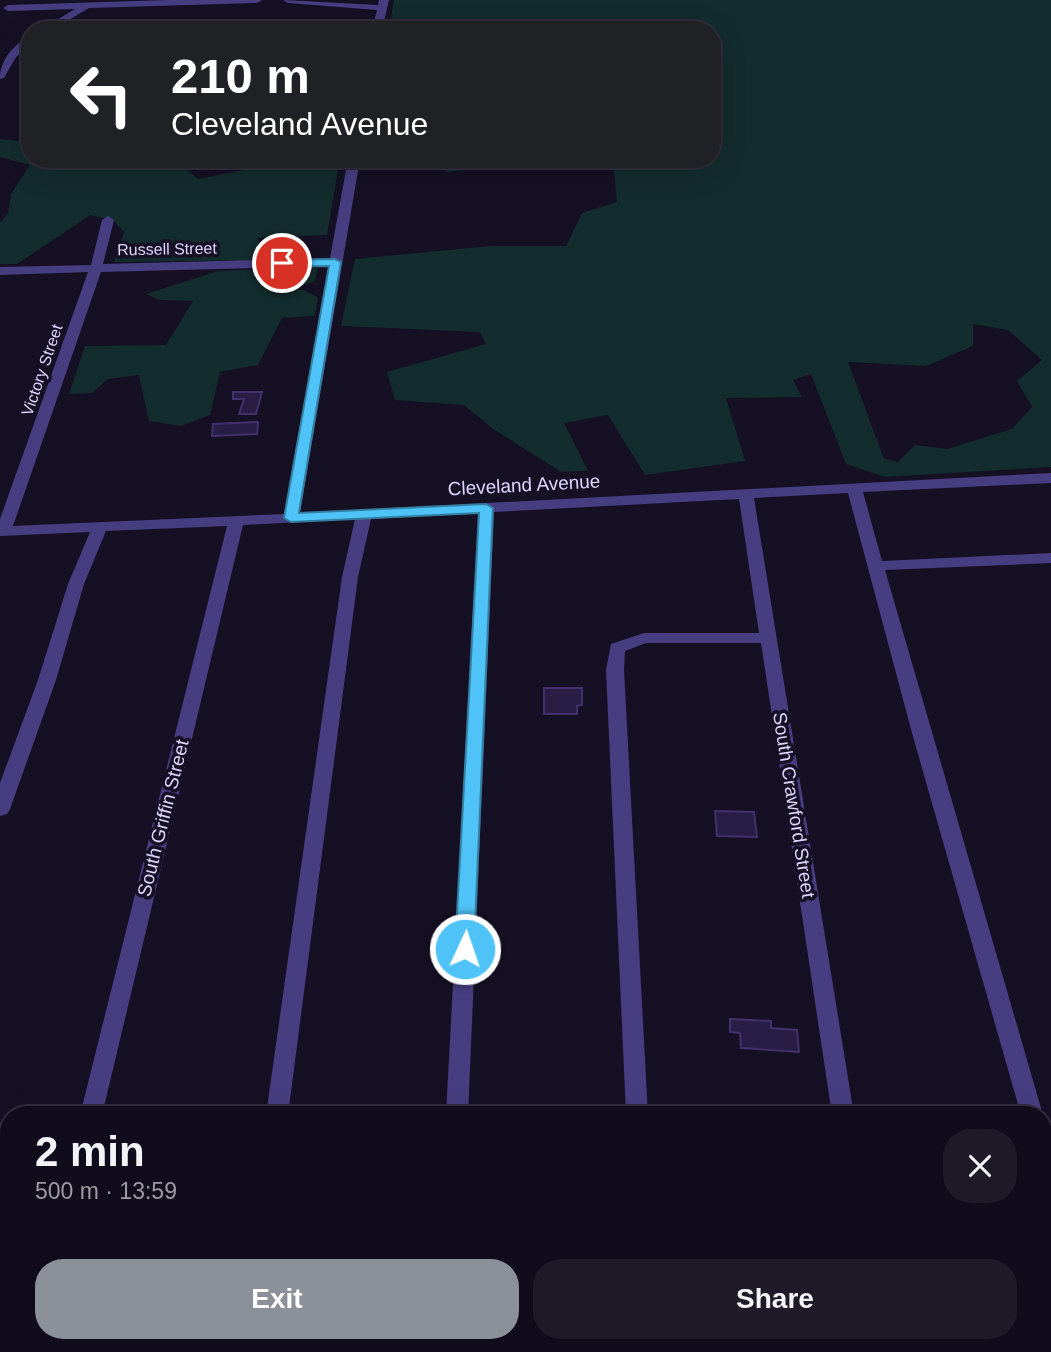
<!DOCTYPE html>
<html lang="en">
<head>
<meta charset="utf-8">
<style>
	body { margin:0; font-family:Arial,sans-serif; background:#1e1a28; color:#f1f3f6; height:100vh; display:flex; flex-direction:column; font-size:26px; white-space:nowrap }
	* { box-sizing:border-box; margin:0 }
	p { font-size:23px; color:#9c9ba3 }
	.icon { flex:none; width:38px; height:38px; fill:none; stroke:currentColor; stroke-width:2; stroke-linecap:round; stroke-linejoin:round }
	.map { position:relative; flex:1; overflow:hidden }
	.details { position:absolute; left:0px; top:1106px; width:1052px; height:247px; display:flex; flex-direction:column; background:#100c1b; border-radius:28px 28px 0 0; box-shadow:0 7px 28px #0002,0 0 0 2px #302c3a }
	.details>* { flex:none }
	.banner { position:absolute; left:21px; top:21px; width:700px; height:147px; border-radius:28px; box-shadow:0 7px 28px #0002,0 0 0 2px #302c3a; background:#202124; color:#fff; overflow:hidden }
	.pin { position:absolute; display:grid; place-items:center; width:60px; height:60px; color:#fff; margin:-30px; border:4px solid #fff; border-radius:50%; box-shadow:0 2px 7px #0007 }
	.me { position:absolute; width:77px; margin:-38px; rotate:3deg; stroke-linejoin:round; filter:drop-shadow(0 0 5px #0008) }
	.turn { display:flex; align-items:center; gap:24px; height:147px; padding:0 35px; font-size:32px }
	.turn .icon { width:91px; height:91px; stroke-width:2.5 }
	.turn b { display:block; font-size:49px; line-height:60px }
	.round { display:grid; place-items:center; flex:none; width:74px; height:74px; border-radius:28px; background:#1e1a28 }
	.headline { display:flex; align-items:center; justify-content:space-between; height:119px; padding:0 35px }
	h1 { font-size:42px; font-weight:800; line-height:52px }
	.button { display:flex; gap:14px; margin-top:auto; padding:14px 35px }
	.button a { flex:1; height:80px; border-radius:28px; background:#8c9099; color:#fff; font-size:28px; font-weight:800; line-height:80px; text-align:center }
	.button a+a { background:#1e1a28; color:#f1f3f6 }
	.map>svg:first-child { display:block }
	.green { fill:#132c2d; fill-rule:evenodd }
	.building { fill:#281d44; stroke:#42306e; stroke-width:2 }
	.lines { fill:none; stroke-linecap:round; stroke-linejoin:round }
	.minor { fill:#463e80; fill-rule:evenodd }
	.route { fill:#4fc3f7; stroke:#337fa1; stroke-width:2 }
	.labels { text-anchor:middle; dominant-baseline:central; stroke-width:7; stroke-linejoin:round; paint-order:stroke }
	.far-street-label { font-size:16px; fill:#ddd5fd; stroke:#151024 }
	.street-label { font-size:19px; fill:#ddd5fd; stroke:#151024 }
</style>
</head>
<body>
<div class="map">
<svg width="1051" height="1352" viewBox="0 0 1051 1352">
	<rect width="100%" height="100%" fill="#151024"/>
	<path class="green" d="M 394,0 L 1051,0 L 1051,467 L 885,477 L 846,464 L 811,374 L 793,380 L 802,397 L 726,398 L 745,461 L 645,475 L 608,415 L 564,423 L 588,471 L 561,472 L 492,428 L 464,405 L 395,400 L 387,372 L 486,344 L 480,332 L 341,326 L 355,259 L 490,246 L 566,246 L 582,213 L 617,202 L 613,163 L 547,164 L 521,159 L 712,159 L 712,30 L 507,30 L 502,21 L 474,30 L 389,30 ZM 973,324 L 1008,330 L 1042,360 L 1017,381 L 1032,407 L 1012,429 L 947,449 L 915,445 L 898,462 L 884,459 L 848,362 L 926,366 L 973,346 Z
		M 0,139 L 30,142 L 30,159 L 175,159 L 198,179 L 283,162 L 338,170 L 327,235 L 257,238 L 268,260 L 114,262 L 124,232 L 113,220 L 90,215 L 17,264 L 0,264 L 0,223 L 8,213 L 11,194 L 30,165 L 0,157 Z
		M 431,159 L 506,159 L 495,167 L 446,172 Z
		M 318,268 L 315,281 L 298,288 L 318,297 L 315,316 L 282,318 L 258,365 L 220,372 L 210,415 L 181,426 L 149,421 L 139,375 L 108,379 L 92,393 L 69,394 L 85,346 L 166,345 L 193,301 L 159,300 L 146,294 L 218,271 Z"/>
	<path class="building" d="M 233,392 L 262,392 L 256,414 L 239,414 L 244,399 L 233,399 Z
		M 258,422 L 257,434 L 212,436 L 213,424 Z
		M 544,688 L 582,688 L 582,705 L 577,706 L 577,714 L 544,714 Z
		M 715,811 L 754,812 L 757,837 L 717,836 Z
		M 730,1019 L 771,1021 L 771,1028 L 797,1030 L 799,1052 L 741,1048 L 740,1033 L 730,1032 Z"/>
	<g class="lines">
		<path class="minor" d="M 169,0 L 262,0 L 257,3 L 89,8 L 52,30 L 40,30 L 75,9 L 8,11 L 3,8 L 8,5 Z
			M 283,0 L 378,5 L 379,0 L 389,0 L 382,30 L 372,30 L 377,10 L 288,3 Z
			M 543,21 L 548,24 L 546,26 L 501,30 Z
			M 30,36 L 30,44 L 16,57 L 4,78 L 0,79 C 0,60 13,45 30,36 Z
			M 348,159 L 360,159 L 300,513 L 1051,473 L 1051,483 L 863,492 L 882,561 L 1051,553 L 1051,563 L 885,570 L 1043,1115 L 1043,1116 L 1021,1115 L 912,733 L 848,493 L 754,498 L 854,1115 L 832,1115 L 761,643 L 646,643 L 625,651 L 624,670 L 648,1115 L 626,1115 L 606,670 L 611,644 L 644,633 L 759,633 L 739,499 L 494,512 L 468,1115 L 446,1115 L 478,513 L 371,519 L 358,577 L 288,1115 L 266,1115 L 342,577 L 355,519 L 243,525 L 102,1115 L 80,1115 L 227,526 L 106,531 L 84,584 L 56,680 L 10,809 L 7,814 L 0,816 L 0,783 L 38,680 L 68,584 L 90,532 L 0,536 L 0,519 L 88,272 L 0,275 L 0,267 L 91,265 L 102,220 L 108,216 L 114,220 L 103,264 L 330,258 ZM 329,266 L 284,514 L 13,526 L 101,272 Z
			M 1043,1154 L 1051,1157 L 1051,1210 L 1043,1207 Z
			M 0,1292 L 9,1292 L 9,1316 L 0,1316 Z
			M 22,1344 L 48,1344 L 46,1352 L 20,1352 Z
			M 227,1344 L 253,1344 L 252,1352 L 226,1352 Z
			M 433,1344 L 459,1344 L 459,1352 L 433,1352 Z
			M 634,1344 L 660,1344 L 660,1352 L 634,1352 Z
			M 866,1344 L 892,1344 L 893,1352 L 867,1352 Z"/>
	</g>
	<path class="route" d="M 335,259 L 341,262 L 299,513 L 486,504 L 493,508 L 474,949 L 465,957 L 455,949 L 479,513 L 291,522 L 284,518 L 329,266 L 282,267 L 276,263 L 282,260 Z"/>
	<g class="labels">
		<g class="far-street-label">
			<text transform="translate(167 249) rotate(-1)">Russell Street</text>
			<text transform="translate(42 370) rotate(-71)">Victory Street</text>
		</g>
		<g class="street-label">
			<text transform="translate(524 485) rotate(-3)">Cleveland Avenue</text>
			<text transform="translate(794 805) rotate(81)">South Crawford Street</text>
			<text transform="translate(163 818) rotate(-76)">South Griffin Street</text>
		</g>
	</g>
</svg>
<div class="pin" style="left:282px;top:263px;background:#d93025"><svg class="icon" aria-label="arrive" viewBox="0 0 24 24"><path d="M6 21V4h12l-3 4 3 4H6"/></svg></div>
<svg class="me" style="left:465px;top:949px" viewBox="-20 -20 40 40"><circle r="17" fill="#4fc3f7" stroke="#fff" stroke-width="3"/><path d="M0-11L8 9 0 5-8 9z" fill="#fff"/></svg>
<div class="banner">
<div class="turn"><svg class="icon" aria-label="left" viewBox="0 0 24 24"><path d="M17 20v-9H6M10 6l-5 5 5 5"/></svg><div><b>210 m</b>Cleveland Avenue</div></div>
</div>
<section class="details">
<div class="headline"><div><h1>2 min</h1><p>500 m · 13:59</p></div><a class="round"><svg class="icon" aria-label="close" viewBox="0 0 24 24"><path d="M6 6l12 12M18 6L6 18"/></svg></a></div>
<div class="button"><a>Exit</a><a>Share</a></div>
</section>
</div>
</body>
</html>
